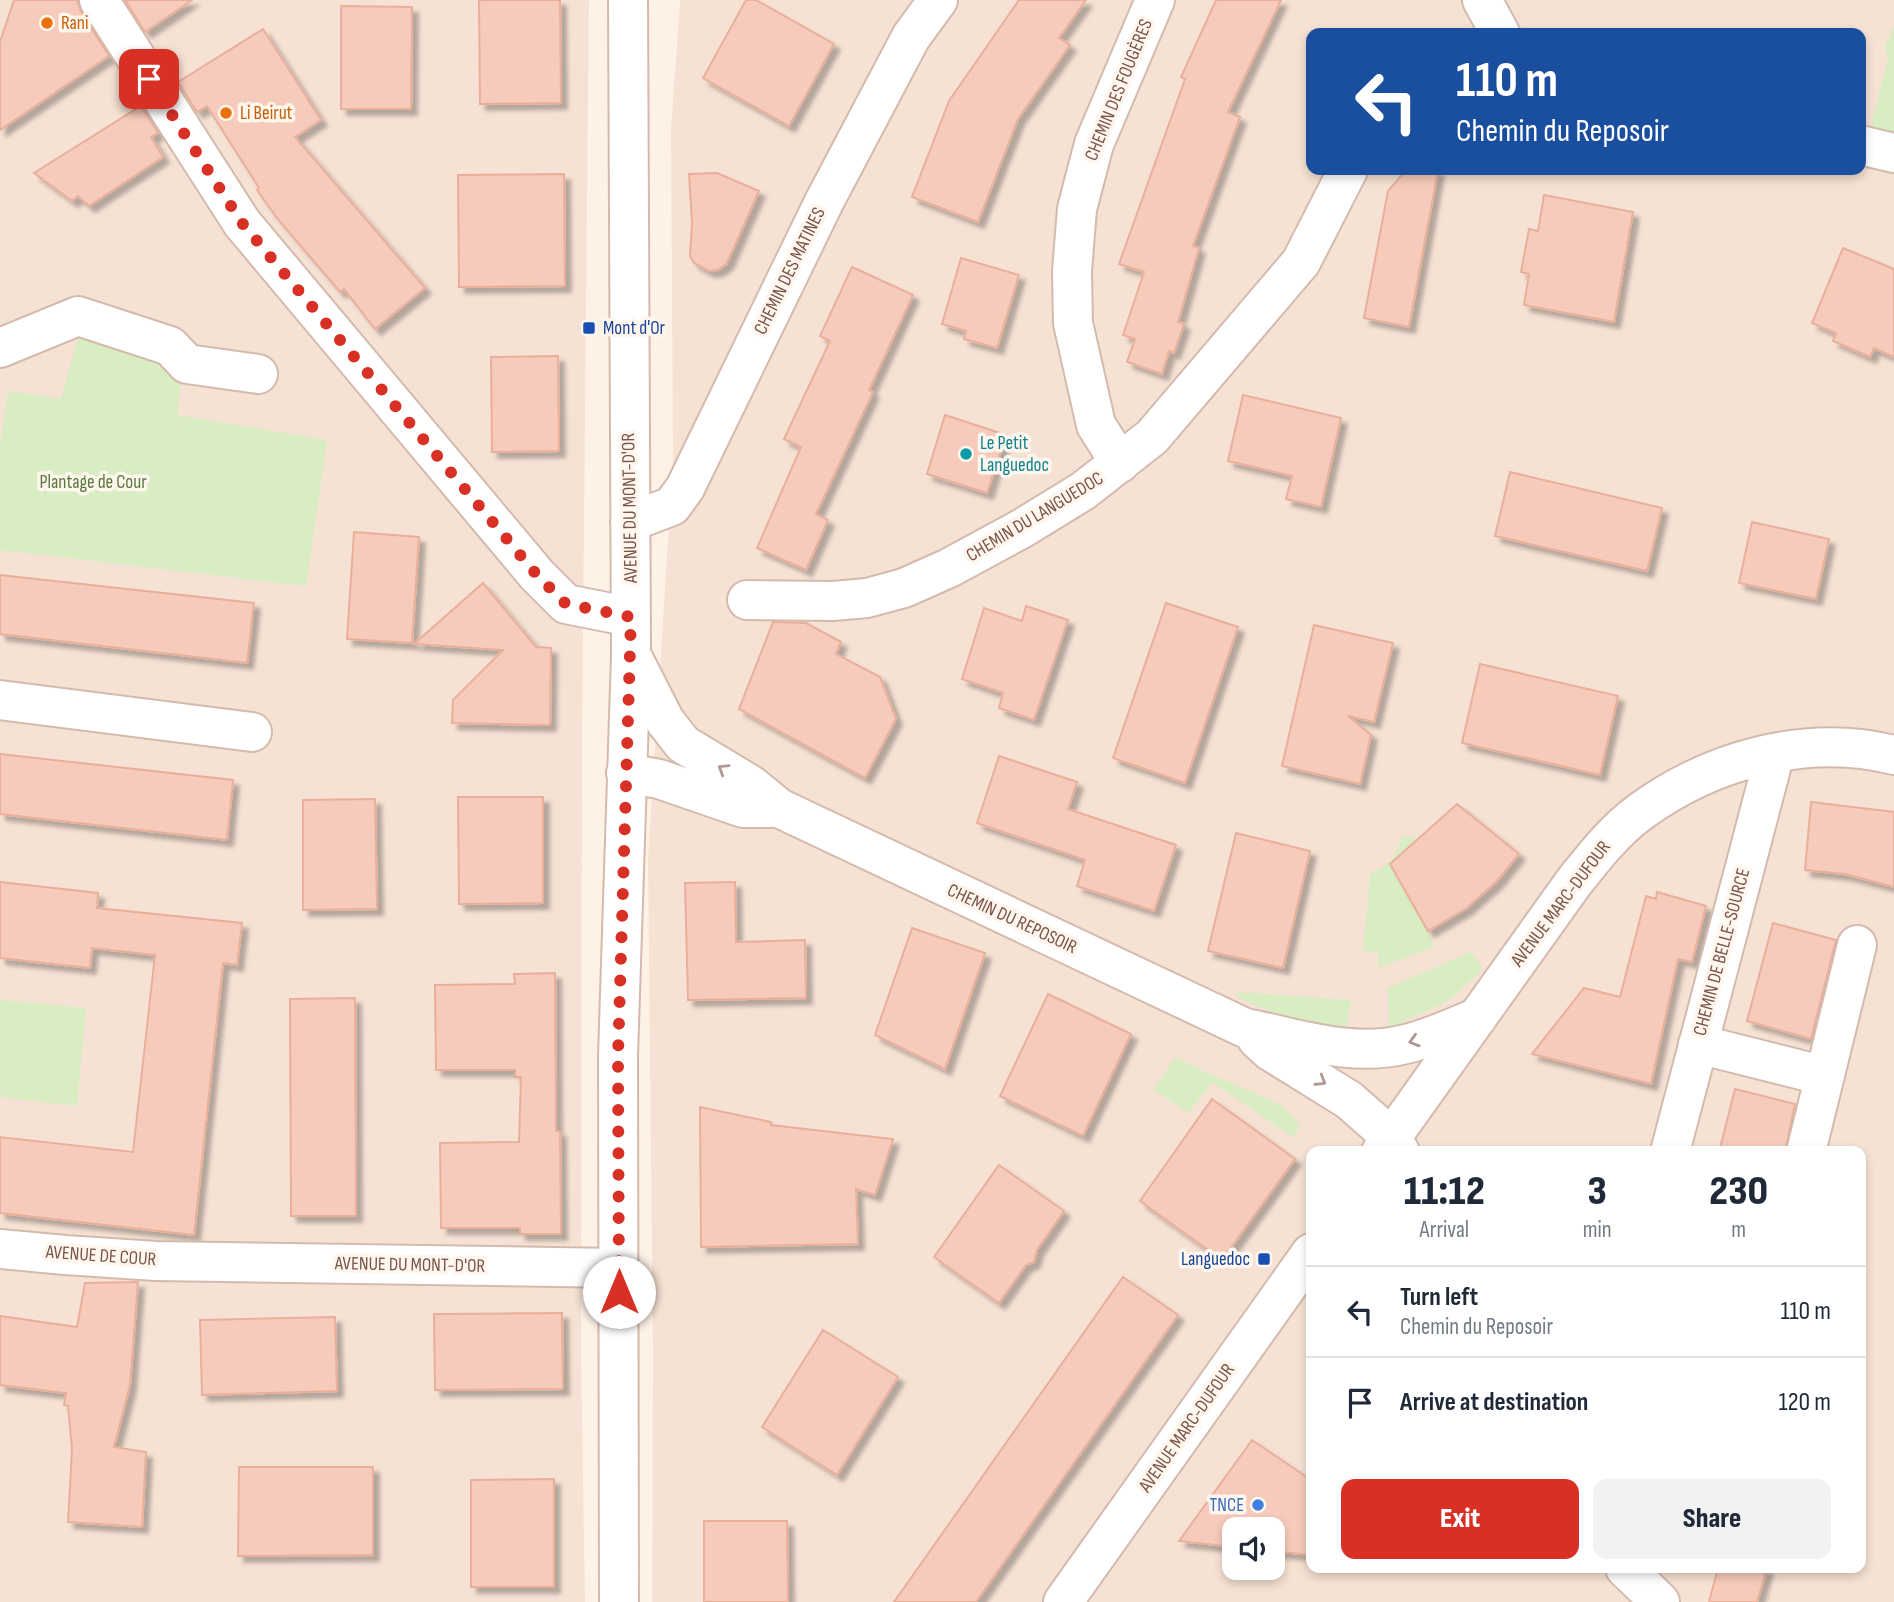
<!DOCTYPE html>
<html lang="en">
<head>
<meta charset="utf-8">
<style>
	body { margin:0; font-family:"Sofia Sans Condensed",sans-serif; background:#f2f2f3; color:#1f2937; height:100vh; display:flex; flex-direction:column; font-size:26px; white-space:nowrap }
	* { box-sizing:border-box; margin:0 }
	p { font-size:23px; color:#747a83 }
	.icon { flex:none; width:38px; height:38px; fill:none; stroke:currentColor; stroke-width:2; stroke-linecap:round; stroke-linejoin:round }
	.map { position:relative; flex:1; overflow:hidden }
	.panel { position:absolute; left:1306px; top:1146px; width:560px; height:427px; display:flex; flex-direction:column; background:#fff; border-radius:14px; box-shadow:0 4px 10px #0003 }
	.panel>* { flex:none }
	.guide { position:absolute; left:1306px; top:28px; width:560px; height:147px; border-radius:14px; box-shadow:0 4px 10px #0003; background:#1a4fa0; color:#fff; overflow:hidden }
	.tools { position:absolute; left:1222px; top:1517px; display:grid; gap:14px }
	.tools a { display:grid; place-items:center; width:63px; height:63px; border-radius:14px; background:#fff; box-shadow:0 4px 10px #0003; font-size:35px }
	.pin { position:absolute; display:grid; place-items:center; width:60px; height:60px; color:#fff; margin:-30px; border-radius:14px; box-shadow:0 4px 10px #0006 }
	.me { position:absolute; width:77px; margin:-38px; rotate:0deg; stroke-linejoin:round; filter:drop-shadow(0 0 5px #0008) }
	.turn { display:flex; align-items:center; gap:24px; height:147px; padding:0 35px; font-size:32px }
	.turn .icon { width:91px; height:91px; stroke-width:2.5 }
	.turn b { display:block; font-size:49px; line-height:60px }
	.eta { display:flex; justify-content:space-evenly; align-items:center; height:119px; text-align:center }
	.eta b { font-size:42px; font-weight:800; line-height:49px }
	.action { display:flex; gap:14px; margin-top:auto; padding:14px 35px }
	.action a { flex:1; height:80px; border-radius:14px; background:#d93025; color:#fff; font-size:28px; font-weight:800; line-height:80px; text-align:center }
	.action a+a { background:#f2f2f3; color:#1f2937 }
	ul { padding:0; list-style:none }
	li { display:flex; align-items:center; gap:21px; height:91px; padding:0 35px; border-top:2px solid #e0e1e3 }
	li div { flex:1 }
	li b { display:block; font-size:26px }
	li em { font-style:normal }
	.map>svg:first-child { display:block }
	.residential { fill:#f6e2d4; fill-rule:evenodd }
	.green { fill:#d9edc3 }
	.building { fill:#f6cbbb; stroke:#eaaf9a; stroke-width:2; filter:url(#shadow) }
	.lines { fill:none; stroke-linecap:round; stroke-linejoin:round }
	.minor-casing { stroke:#d4baad; stroke-width:42 }
	.minor { stroke:#fff; stroke-width:38 }
	.oneway { stroke:#af9891 }
	.route { stroke:#d93025; stroke-width:12; stroke-dasharray:0 21.6 }
	.food-dot { fill:#e8710a; stroke:#fff6ee; stroke-width:2.5 }
	.transit-dot { fill:#1a4fb4; stroke:#fff6ee; stroke-width:2.5 }
	.culture-dot { fill:#0f9aa8; stroke:#fff6ee; stroke-width:2.5 }
	.shop-dot { fill:#3f7fe0; stroke:#fff6ee; stroke-width:2.5 }
	.labels { text-anchor:middle; dominant-baseline:central; stroke-width:7; stroke-linejoin:round; paint-order:stroke }
	.food-label { font-size:19px; fill:#c56008; stroke:#fff6ee; text-anchor:start }
	.street-label { font-size:19px; fill:#7a5448; stroke:#fff6ee }
	.transit-label { font-size:19px; fill:#164399; stroke:#fff6ee; text-anchor:start }
	.culture-label { font-size:19px; fill:#0d838f; stroke:#fff6ee; text-anchor:start }
	.park-label { font-size:19px; fill:#577a3c; stroke:#fff6ee }
	.shop-label { font-size:19px; fill:#366cbe; stroke:#fff6ee; text-anchor:end }
</style>
</head>
<body>
<div class="map">
<svg width="1894" height="1602" viewBox="0 0 1894 1602">
	<defs>
		<filter id="shadow"><feDropShadow dx="6" dy="6" stdDeviation="2" flood-color="#0004"/></filter>
	</defs>
	<rect width="100%" height="100%" fill="#fef2e6"/>
	<path class="residential" d="M 0,0 L 589,0 L 582,735 L 581,1355 L 585,1602 L 0,1602 Z
		M 680,0 L 1894,0 L 1894,1602 L 652,1602 L 653,1355 L 648,858 L 673,462 L 671,129 ZM 1311,33 L 1860,33 L 1860,170 L 1311,170 ZM 1311,1152 L 1860,1152 L 1860,1568 L 1311,1568 ZM 1234,1530 L 1272,1530 L 1272,1568 L 1234,1568 Z"/>
	<path class="green" d="M 1894,26 L 1894,145 L 1868,138 L 1888,59 L 1885,47 Z
		M 82,323 L 145,342 L 182,375 L 177,415 L 327,440 L 306,586 L 0,550 L 0,445 L 8,391 L 61,399 Z
		M 1415,836 L 1416,839 L 1390,864 L 1428,931 L 1434,947 L 1378,968 L 1379,953 L 1363,951 L 1370,876 L 1371,873 C 1389,866 1397,856 1401,837 Z
		M 1471,952 L 1483,969 L 1450,1000 L 1389,1028 L 1388,988 Z
		M 1240,992 L 1351,1000 L 1346,1030 C 1307,1024 1271,1014 1236,996 Z
		M 0,1000 L 86,1008 L 77,1106 L 0,1097 Z
		M 1175,1058 L 1281,1105 L 1291,1114 L 1300,1126 L 1293,1137 L 1212,1082 L 1189,1113 L 1154,1090 Z"/>
	<path class="building" d="M 14,0 L 77,0 L 81,12 L 109,56 L 0,130 L 0,42 Z
		M 125,0 L 192,0 L 145,32 Z
		M 479,0 L 560,0 L 561,103 L 480,104 Z
		M 746,0 L 756,0 L 834,44 L 789,126 L 703,78 Z
		M 1019,0 L 1086,0 L 1059,38 L 1070,45 L 1018,119 L 978,222 L 912,197 L 949,101 Z
		M 1216,0 L 1281,0 L 1228,112 L 1240,117 L 1193,246 L 1199,248 L 1178,322 L 1184,324 L 1174,353 L 1169,351 L 1162,374 L 1127,362 L 1135,339 L 1123,335 L 1144,272 L 1119,264 L 1185,79 L 1181,77 Z
		M 341,6 L 412,7 L 411,109 L 341,109 Z
		M 263,29 L 321,120 L 295,137 L 425,288 L 375,329 L 344,289 L 340,292 L 277,218 L 257,190 L 259,188 L 207,106 L 197,112 L 178,82 Z
		M 141,106 L 158,133 L 151,137 L 163,157 L 89,206 L 78,196 L 72,201 L 34,173 Z
		M 1406,170 L 1438,170 L 1409,327 L 1364,318 L 1388,191 Z
		M 717,173 L 759,191 L 727,263 L 718,270 L 709,271 L 694,263 L 690,256 L 692,223 L 689,174 Z
		M 564,174 L 565,286 L 459,287 L 458,175 Z
		M 1544,195 L 1633,212 L 1614,322 L 1524,305 L 1529,274 L 1521,272 L 1529,229 L 1538,231 Z
		M 1843,248 L 1894,269 L 1894,357 L 1874,348 L 1870,357 L 1833,341 L 1836,333 L 1812,323 Z
		M 961,258 L 1019,275 L 997,348 L 964,339 L 966,331 L 942,324 Z
		M 852,267 L 913,295 L 869,390 L 873,392 L 816,514 L 828,520 L 806,570 L 757,548 L 801,447 L 784,439 L 830,341 L 820,336 Z
		M 558,356 L 559,451 L 492,452 L 491,357 Z
		M 1243,395 L 1341,418 L 1321,507 L 1286,499 L 1292,476 L 1228,461 Z
		M 945,415 L 1006,435 L 987,493 L 927,474 Z
		M 1510,472 L 1662,508 L 1647,571 L 1495,536 Z
		M 1752,522 L 1829,539 L 1816,599 L 1739,583 Z
		M 354,532 L 419,537 L 412,643 L 347,639 Z
		M 0,575 L 254,603 L 247,663 L 0,634 Z
		M 483,583 L 536,647 L 551,648 L 550,725 L 452,723 L 453,700 L 503,650 L 414,644 Z
		M 1166,603 L 1238,627 L 1185,783 L 1113,758 Z
		M 1026,606 L 1068,620 L 1034,720 L 999,708 L 1003,693 L 962,679 L 984,608 L 1022,621 Z
		M 773,622 L 806,623 L 841,642 L 836,654 L 880,677 L 896,719 L 865,778 L 739,709 Z
		M 1314,625 L 1393,643 L 1374,722 L 1348,716 L 1371,735 L 1360,784 L 1282,766 Z
		M 1480,664 L 1618,696 L 1600,775 L 1462,743 Z
		M 0,754 L 233,780 L 227,840 L 0,814 Z
		M 999,756 L 1077,782 L 1068,809 L 1176,845 L 1154,911 L 1077,886 L 1085,860 L 977,823 Z
		M 458,797 L 543,797 L 543,903 L 459,904 Z
		M 375,799 L 377,909 L 303,910 L 303,800 Z
		M 1811,802 L 1894,812 L 1894,887 L 1845,874 L 1805,870 Z
		M 1457,804 L 1519,854 L 1497,881 L 1467,908 L 1428,931 L 1390,864 Z
		M 1236,833 L 1310,851 L 1283,968 L 1208,951 Z
		M 0,882 L 98,893 L 97,908 L 242,923 L 237,965 L 223,963 L 194,1235 L 0,1213 L 0,1137 L 133,1152 L 155,955 L 92,948 L 90,968 L 0,958 Z
		M 735,882 L 736,942 L 805,940 L 806,998 L 688,1000 L 685,883 Z
		M 1657,892 L 1706,906 L 1692,962 L 1678,959 L 1651,1084 L 1532,1054 L 1584,988 L 1620,997 L 1646,896 L 1656,899 Z
		M 1773,923 L 1836,940 L 1811,1039 L 1747,1021 Z
		M 912,928 L 985,953 L 945,1069 L 875,1035 Z
		M 555,973 L 556,1131 L 560,1131 L 561,1234 L 520,1234 L 520,1228 L 441,1228 L 440,1143 L 519,1142 L 521,1077 L 515,1077 L 515,1070 L 436,1070 L 435,985 L 515,984 L 514,974 Z
		M 1048,994 L 1131,1034 L 1083,1136 L 1000,1096 Z
		M 355,998 L 356,1216 L 291,1216 L 290,999 Z
		M 1735,1089 L 1795,1104 L 1785,1152 L 1719,1152 Z
		M 1212,1099 L 1295,1159 L 1222,1260 L 1140,1201 Z
		M 700,1107 L 771,1122 L 771,1125 L 893,1139 L 875,1195 L 856,1189 L 858,1244 L 701,1247 Z
		M 999,1165 L 1064,1211 L 1037,1250 L 1034,1262 L 1026,1265 L 999,1303 L 934,1257 Z
		M 1123,1277 L 1178,1315 L 976,1602 L 894,1602 Z
		M 138,1282 L 130,1385 L 114,1447 L 146,1452 L 142,1527 L 68,1522 L 72,1449 L 68,1406 L 64,1405 L 66,1393 L 0,1385 L 0,1316 L 77,1327 L 85,1283 Z
		M 562,1313 L 563,1389 L 435,1390 L 434,1314 Z
		M 335,1317 L 337,1391 L 202,1395 L 200,1320 Z
		M 823,1330 L 898,1377 L 837,1475 L 762,1427 Z
		M 1252,1440 L 1311,1480 L 1311,1555 L 1272,1551 L 1272,1530 L 1234,1530 L 1234,1547 L 1179,1541 Z
		M 239,1467 L 373,1467 L 373,1555 L 238,1556 Z
		M 554,1479 L 554,1587 L 471,1587 L 471,1480 Z
		M 704,1521 L 787,1521 L 788,1602 L 704,1602 Z
		M 1718,1568 L 1767,1568 L 1757,1602 L 1709,1602 Z"/>
	<g class="lines">
		<defs>
			<path id="minor" d="M 99,0 L 242,223 L 537,575 L 566,604 L 631,617
				M 1482,0 L 1500,33
				M 1860,145 L 1894,153
				M 0,348 L 78,316 L 170,346 L 187,364 L 258,374
				M 1120,463 L 1096,425 L 1073,323 L 1072,271 L 1077,209 L 1094,144 L 1155,0
				M 630,522 L 672,506 L 685,488 L 824,202 L 911,37 L 938,0
				M 747,600 L 833,601 L 867,598 L 904,588 L 949,568 L 1021,529 L 1083,491 L 1152,437 L 1301,262 L 1348,170
				M 633,658 L 665,721 L 683,744 L 751,785 L 779,808 L 1245,1028 C 1298,1038 1352,1058 1406,1044 C 1431,1038 1454,1027 1478,1017
				M 0,700 L 252,732
				M 626,773 L 659,779 L 743,808 L 770,808
				M 1257,1039 L 1270,1051 L 1349,1100 L 1391,1137 L 1400,1152
				M 1698,1044 L 1825,1076
				M 1381,1152 L 1574,882 C 1594,857 1614,831 1640,812 C 1711,760 1807,733 1894,755
				M 1670,1152 L 1775,753
				M 1806,1152 L 1857,945
				M 0,1249 L 65,1255 L 156,1261 L 618,1268
				M 1625,1568 L 1660,1602
				M 619,1602 L 618,1056 L 631,655 L 628,0
				M 1063,1602 L 1311,1253"/>
		</defs>
		<use href="#minor" class="minor-casing"/>
		<use href="#minor" class="minor"/>
	</g>
	<defs><path id="oneway-chevron" d="M-2-3.5L2.5 0L-2 3.5" fill="none" stroke-width="1.6" stroke-linecap="round" stroke-linejoin="round" transform="scale(1.75)"/></defs>
	<g class="oneway">
		<use href="#oneway-chevron" transform="translate(723 769) rotate(-148)"/>
		<use href="#oneway-chevron" transform="translate(1414 1041) rotate(163)"/>
		<use href="#oneway-chevron" transform="translate(1321 1081) rotate(32)"/>
	</g>
	<g class="lines">
		<path class="route" d="M 149,79 L 242,223 L 537,575 L 566,604 L 631,617 L 618,1056 L 619,1292"/>
	</g>
	<g class="food-dot">
		<circle cx="47" cy="23" r="7"/>
		<circle cx="226" cy="113" r="7"/>
	</g>
	<g class="transit-dot">
		<rect x="582" y="321" width="14" height="14" rx="3.5"/>
		<rect x="1257" y="1252" width="14" height="14" rx="3.5"/>
	</g>
	<circle class="culture-dot" cx="966" cy="454" r="7"/>
	<circle class="shop-dot" cx="1258" cy="1505" r="7"/>
	<g class="labels">
		<g class="food-label">
			<text x="61" y="23">Rani</text>
			<text x="240" y="113">Li Beirut</text>
		</g>
		<g class="street-label">
			<text transform="translate(1119 90) rotate(-68)">CHEMIN DES FOUGÈRES</text>
			<text transform="translate(790 271) rotate(-64)">CHEMIN DES MATINES</text>
			<text transform="translate(630 508) rotate(-91)">AVENUE DU MONT-D'OR</text>
			<text transform="translate(1035 517) rotate(-31)">CHEMIN DU LANGUEDOC</text>
			<text transform="translate(1561 904) rotate(-53)">AVENUE MARC-DUFOUR</text>
			<text transform="translate(1012 919) rotate(25)">CHEMIN DU REPOSOIR</text>
			<text transform="translate(1722 952) rotate(-75)">CHEMIN DE BELLE-SOURCE</text>
			<text transform="translate(101 1256) rotate(4)">AVENUE DE COUR</text>
			<text transform="translate(410 1265) rotate(1)">AVENUE DU MONT-D'OR</text>
			<text transform="translate(1187 1428) rotate(-55)">AVENUE MARC-DUFOUR</text>
		</g>
		<g class="transit-label">
			<text x="603" y="328">Mont d'Or</text>
			<text x="1250" y="1259" text-anchor="end">Languedoc</text>
		</g>
		<g class="culture-label">
			<text x="980" y="443">Le Petit<tspan x="980" dy="22">Languedoc</tspan></text>
		</g>
		<g class="park-label">
			<text x="93" y="482">Plantage de Cour</text>
		</g>
		<g class="shop-label">
			<text x="1244" y="1505">TNCE</text>
		</g>
	</g>
</svg>
<div class="tools">
<a><svg class="icon" aria-label="sound" viewBox="0 0 24 24"><path d="M4 9h4l5-4v14l-5-4H4zM17 9q2 3 0 6"/></svg></a>
</div>
<div class="pin" style="left:149px;top:79px;background:#d93025"><svg class="icon" aria-label="arrive" viewBox="0 0 24 24"><path d="M6 21V4h12l-3 4 3 4H6"/></svg></div>
<svg class="me" style="left:619px;top:1292px" viewBox="-20 -20 40 40"><circle r="19" fill="#fff"/><path d="M0-13L10 11 0 6-10 11z" fill="#d93025"/></svg>
<div class="guide">
<div class="turn"><svg class="icon" aria-label="left" viewBox="0 0 24 24"><path d="M17 20v-9H6M10 6l-5 5 5 5"/></svg><div><b>110 m</b>Chemin du Reposoir</div></div>
</div>
<section class="panel">
<div class="eta">
<div><b>11:12</b><p>Arrival</p></div>
<div><b>3</b><p>min</p></div>
<div><b>230</b><p>m</p></div>
</div>
<ul>
<li><svg class="icon" aria-label="left" viewBox="0 0 24 24"><path d="M17 20v-9H6M10 6l-5 5 5 5"/></svg><div><b>Turn left</b><p>Chemin du Reposoir</p></div><em>110 m</em></li>
<li><svg class="icon" aria-label="arrive" viewBox="0 0 24 24"><path d="M6 21V4h12l-3 4 3 4H6"/></svg><div><b>Arrive at destination</b></div><em>120 m</em></li>
</ul>
<div class="action"><a>Exit</a><a>Share</a></div>
</section>
</div>
</body>
</html>
